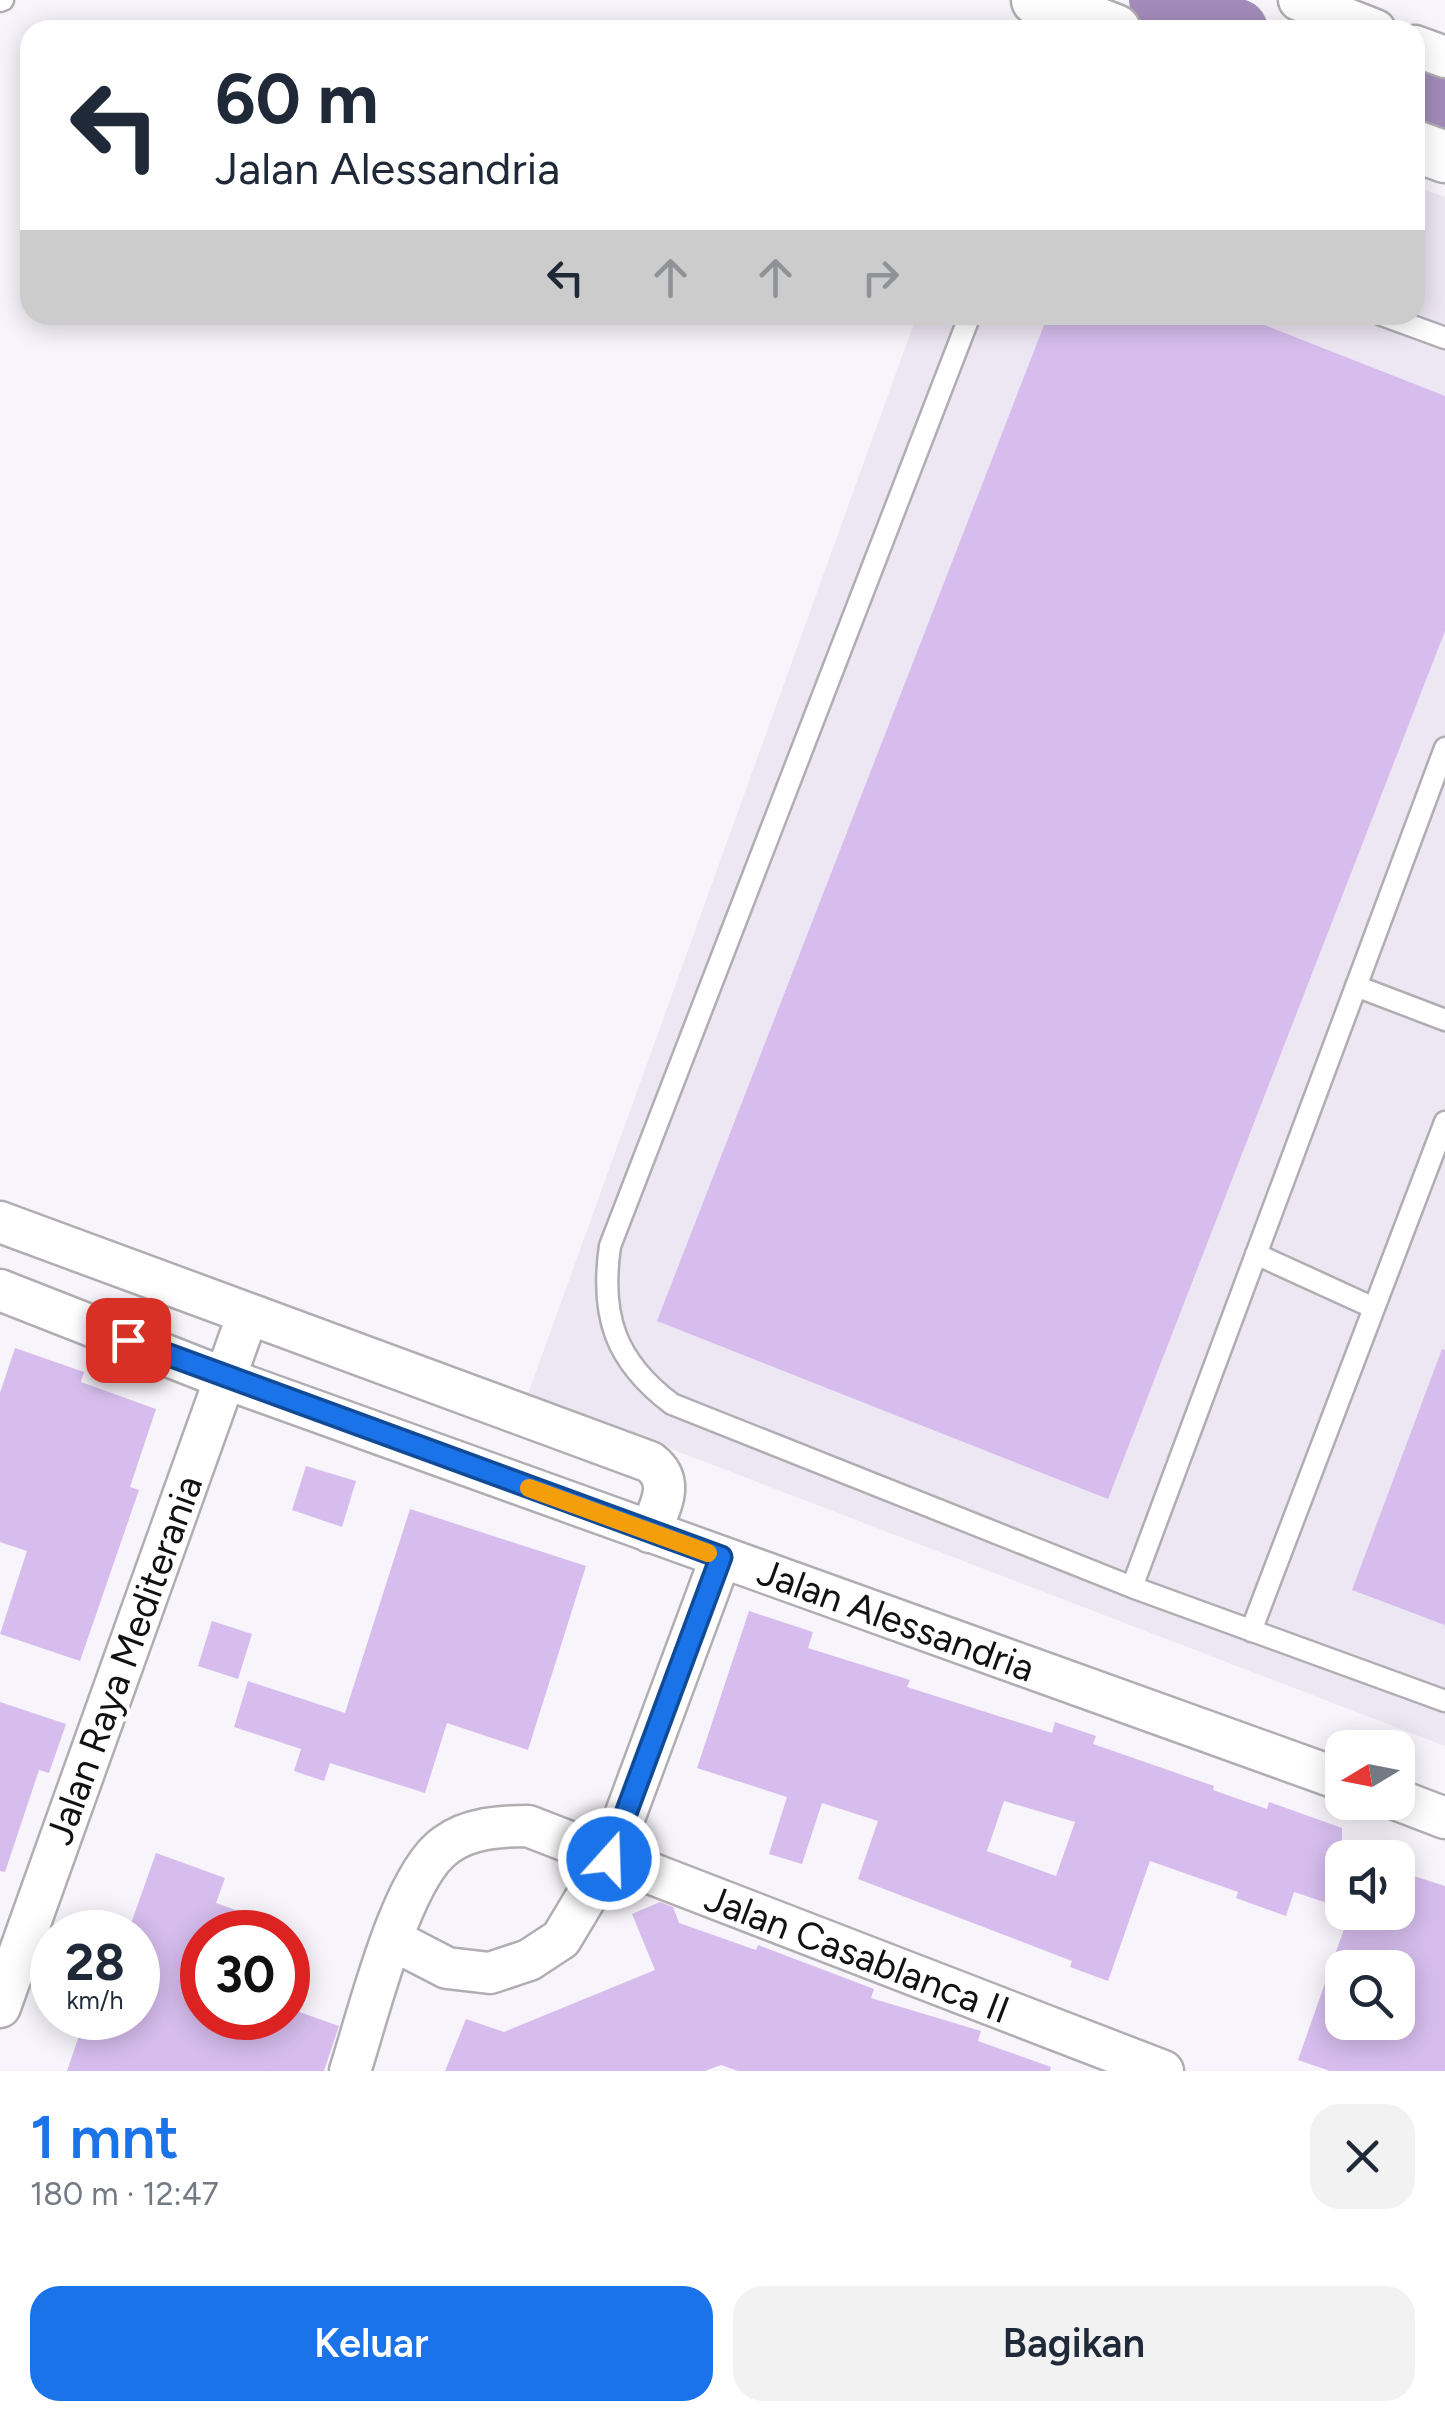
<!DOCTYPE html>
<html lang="id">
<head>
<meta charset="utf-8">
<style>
	body { margin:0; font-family:Figtree,sans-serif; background:#f2f2f3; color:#1f2937; height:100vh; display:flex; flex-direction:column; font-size:38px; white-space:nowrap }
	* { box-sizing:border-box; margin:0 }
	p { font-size:32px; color:#747a83 }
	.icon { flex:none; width:55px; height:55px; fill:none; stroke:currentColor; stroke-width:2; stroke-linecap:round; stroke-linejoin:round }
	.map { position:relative; height:2071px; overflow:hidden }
	.sheet { display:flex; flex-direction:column; background:#fff; flex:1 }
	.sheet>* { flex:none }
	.banner { position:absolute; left:20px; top:20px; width:1405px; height:305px; border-radius:30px; box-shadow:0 5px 25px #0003; background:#fff; color:#1f2937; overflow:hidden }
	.needle { width:65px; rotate:260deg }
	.controls { position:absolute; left:1325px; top:1730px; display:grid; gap:20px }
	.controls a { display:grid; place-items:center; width:90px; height:90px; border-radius:20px; background:#fff; box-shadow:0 5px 25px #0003; font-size:50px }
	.speed { position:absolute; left:30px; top:1910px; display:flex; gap:20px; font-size:50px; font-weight:700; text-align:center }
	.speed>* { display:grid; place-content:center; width:130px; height:130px; border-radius:50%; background:#fff; box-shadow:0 5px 25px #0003; line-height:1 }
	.speed small { font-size:25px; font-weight:400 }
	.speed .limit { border:15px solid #d22; background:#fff; color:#111 }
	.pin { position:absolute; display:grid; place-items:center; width:85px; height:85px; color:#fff; margin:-42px; border-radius:20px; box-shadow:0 5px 15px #0006 }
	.me { position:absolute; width:110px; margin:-55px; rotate:20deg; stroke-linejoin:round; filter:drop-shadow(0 0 8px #0008) }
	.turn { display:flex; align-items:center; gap:35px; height:210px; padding:0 30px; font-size:45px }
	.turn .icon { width:130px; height:130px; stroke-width:2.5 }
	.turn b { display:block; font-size:70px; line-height:85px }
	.lanes { display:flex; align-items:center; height:95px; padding:0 30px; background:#0003; justify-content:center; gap:50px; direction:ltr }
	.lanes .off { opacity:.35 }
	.round { display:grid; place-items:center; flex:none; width:105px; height:105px; border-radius:30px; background:#f2f2f3 }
	.summary { display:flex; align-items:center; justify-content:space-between; height:170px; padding:0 30px }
	h1 { font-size:60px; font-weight:600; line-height:75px; color:#1a73e8 }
	.cta { display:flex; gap:20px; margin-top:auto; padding:20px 30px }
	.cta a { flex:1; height:115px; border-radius:30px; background:#1a73e8; color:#fff; font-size:40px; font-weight:600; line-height:115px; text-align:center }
	.cta a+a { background:#f2f2f3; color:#1f2937 }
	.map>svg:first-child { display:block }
	.built { fill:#ede6f3 }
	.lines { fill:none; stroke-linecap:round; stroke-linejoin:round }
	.river { stroke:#a48cba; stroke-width:62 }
	.building { fill:#d6bded; fill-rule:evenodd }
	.service-casing { stroke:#b0adb3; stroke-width:25 }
	.minor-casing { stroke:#b0adb3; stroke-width:45 }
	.tertiary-casing { stroke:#b0adb3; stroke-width:55 }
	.service { stroke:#fff; stroke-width:20 }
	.minor { stroke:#fff; stroke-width:40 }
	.tertiary { stroke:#fff; stroke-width:50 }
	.route-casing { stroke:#114b97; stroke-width:25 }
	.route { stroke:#1a73e8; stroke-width:18 }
	.slow { stroke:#f59e0b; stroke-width:18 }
	.labels { text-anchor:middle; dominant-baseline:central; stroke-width:8; stroke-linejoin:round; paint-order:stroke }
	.street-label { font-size:38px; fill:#111012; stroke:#fff }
</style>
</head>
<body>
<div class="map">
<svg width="1445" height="2071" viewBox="0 0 1445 2071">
	<rect width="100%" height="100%" fill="#f8f4fb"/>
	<path class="built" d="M 1415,186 L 1445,197 L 1445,1746 L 528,1394 L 917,315 L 1415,315 Z"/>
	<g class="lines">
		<path class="river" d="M 1160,0 L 1237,30
			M 1415,100 L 1445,112"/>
	</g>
	<path class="building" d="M 1048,315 L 1239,315 L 1445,396 L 1445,631 L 1108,1499 L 657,1321 Z
		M 15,1348 L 84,1372 L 81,1382 L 156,1409 L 130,1487 L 139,1490 L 80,1661 L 0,1634 L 27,1551 L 0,1542 L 0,1393 Z
		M 1442,1349 L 1445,1350 L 1445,1625 L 1352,1590 Z
		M 306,1466 L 356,1481 L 342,1527 L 292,1510 Z
		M 410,1509 L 586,1566 L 528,1750 L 447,1723 L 425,1793 L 330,1763 L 324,1781 L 294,1771 L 301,1749 L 234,1727 L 248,1681 L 345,1713 Z
		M 749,1611 L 813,1632 L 808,1648 L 910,1680 L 907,1687 L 1052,1733 L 1055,1722 L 1096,1736 L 1093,1744 L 1214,1786 L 1213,1790 L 1267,1809 L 1269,1802 L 1342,1828 L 1342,1908 L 1294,1892 L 1286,1916 L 1236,1898 L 1238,1892 L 1150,1861 L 1108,1981 L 1070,1967 L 1072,1961 L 858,1879 L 878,1821 L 822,1803 L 802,1864 L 769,1854 L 787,1797 L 697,1768 ZM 1004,1801 L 1075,1822 L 1056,1876 L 987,1851 Z
		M 212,1621 L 252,1634 L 238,1679 L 198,1666 Z
		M 0,1702 L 66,1724 L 49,1773 L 39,1770 L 5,1872 L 0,1871 Z
		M 156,1853 L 225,1878 L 216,1903 L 289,1929 L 289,1932 L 202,1932 L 202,2018 L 288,2018 L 288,2008 L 339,2026 L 324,2071 L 67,2071 L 85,2018 L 138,2018 L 138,1932 L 128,1932 Z
		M 1398,1871 L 1445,1886 L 1445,2071 L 1330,2071 L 1298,2060 L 1350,1912 L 1398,1912 ZM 1342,1968 L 1398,1968 L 1398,2022 L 1342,2022 Z
		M 660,1902 L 673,1907 L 679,1923 L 756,1950 L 758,1945 L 874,1989 L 871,1998 L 981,2031 L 978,2041 L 1051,2067 L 1050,2071 L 738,2071 L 721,2065 L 705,2071 L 445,2071 L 466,2019 L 504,2032 L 655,1970 L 632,1914 Z"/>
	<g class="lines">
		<defs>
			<path id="service" d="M 0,1 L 3,0
				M 970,315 L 610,1246 C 600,1316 615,1361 672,1404 L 1132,1587 L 1445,1701
				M 1382,315 L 1445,338
				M 1356,986 L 1445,1020
				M 1256,1254 L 1374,1308
				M 1132,1587 L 1445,748
				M 1251,1631 L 1445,1122"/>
			<path id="minor" d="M 1299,0 L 1375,30
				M 1415,46 L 1445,57
				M 0,1222 L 650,1462 C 676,1482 660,1506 650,1532
				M 0,1290 L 224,1378 L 1342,1780
				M 1398,1800 L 1445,1818
				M 393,1940 L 447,1968 L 490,1973 L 529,1960 L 561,1939 L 609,1859 L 721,1557
				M 0,2007 L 248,1314
				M 350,2071 C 368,2016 401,1876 446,1845 C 469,1828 500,1826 528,1826 L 1163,2071"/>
			<path id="tertiary" d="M 1037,0 L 1115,30
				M 1415,146 L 1445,157"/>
		</defs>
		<use href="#service" class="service-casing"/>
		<use href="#minor" class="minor-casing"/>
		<use href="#tertiary" class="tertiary-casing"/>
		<use href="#service" class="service"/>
		<use href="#minor" class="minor"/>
		<use href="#tertiary" class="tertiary"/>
	</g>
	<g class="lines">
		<defs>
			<path id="route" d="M 128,1340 L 721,1557 L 609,1859"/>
		</defs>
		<use href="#route" class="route-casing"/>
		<use href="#route" class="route"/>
		<path class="slow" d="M 529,1488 L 708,1553"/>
	</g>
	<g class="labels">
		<g class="street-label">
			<text transform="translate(896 1620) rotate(20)">Jalan Alessandria</text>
			<text transform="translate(124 1660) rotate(-70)">Jalan Raya Mediterania</text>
			<text transform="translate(857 1954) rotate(21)">Jalan Casablanca II</text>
		</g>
	</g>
</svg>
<div class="controls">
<a><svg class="needle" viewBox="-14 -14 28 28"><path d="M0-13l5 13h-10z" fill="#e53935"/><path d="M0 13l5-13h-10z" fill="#747a83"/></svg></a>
<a><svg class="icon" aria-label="sound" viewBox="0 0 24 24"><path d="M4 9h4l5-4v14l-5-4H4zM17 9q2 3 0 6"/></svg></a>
<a><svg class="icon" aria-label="search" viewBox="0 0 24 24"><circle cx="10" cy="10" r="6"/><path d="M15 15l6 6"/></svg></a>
</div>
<div class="speed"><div>28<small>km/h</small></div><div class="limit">30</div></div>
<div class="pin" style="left:128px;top:1340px;background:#d93025"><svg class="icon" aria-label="arrive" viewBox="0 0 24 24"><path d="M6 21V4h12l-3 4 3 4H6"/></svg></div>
<svg class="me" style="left:609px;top:1859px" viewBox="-20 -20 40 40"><circle r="17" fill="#1a73e8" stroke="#fff" stroke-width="3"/><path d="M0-11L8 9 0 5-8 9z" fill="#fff"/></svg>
<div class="banner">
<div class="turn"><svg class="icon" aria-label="left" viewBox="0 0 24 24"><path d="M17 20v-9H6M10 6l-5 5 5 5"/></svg><div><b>60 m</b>Jalan Alessandria</div></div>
<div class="lanes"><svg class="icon" aria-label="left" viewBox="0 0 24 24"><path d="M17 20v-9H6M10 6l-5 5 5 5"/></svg><svg class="icon off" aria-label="ahead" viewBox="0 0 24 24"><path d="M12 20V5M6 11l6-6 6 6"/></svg><svg class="icon off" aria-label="ahead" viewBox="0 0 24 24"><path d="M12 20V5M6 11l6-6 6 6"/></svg><svg class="icon off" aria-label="right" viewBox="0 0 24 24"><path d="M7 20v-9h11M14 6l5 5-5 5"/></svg></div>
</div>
</div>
<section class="sheet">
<div class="summary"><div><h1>1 mnt</h1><p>180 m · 12:47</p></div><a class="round"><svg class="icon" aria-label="close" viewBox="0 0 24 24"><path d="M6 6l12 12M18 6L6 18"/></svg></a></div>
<div class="cta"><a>Keluar</a><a>Bagikan</a></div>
</section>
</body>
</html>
